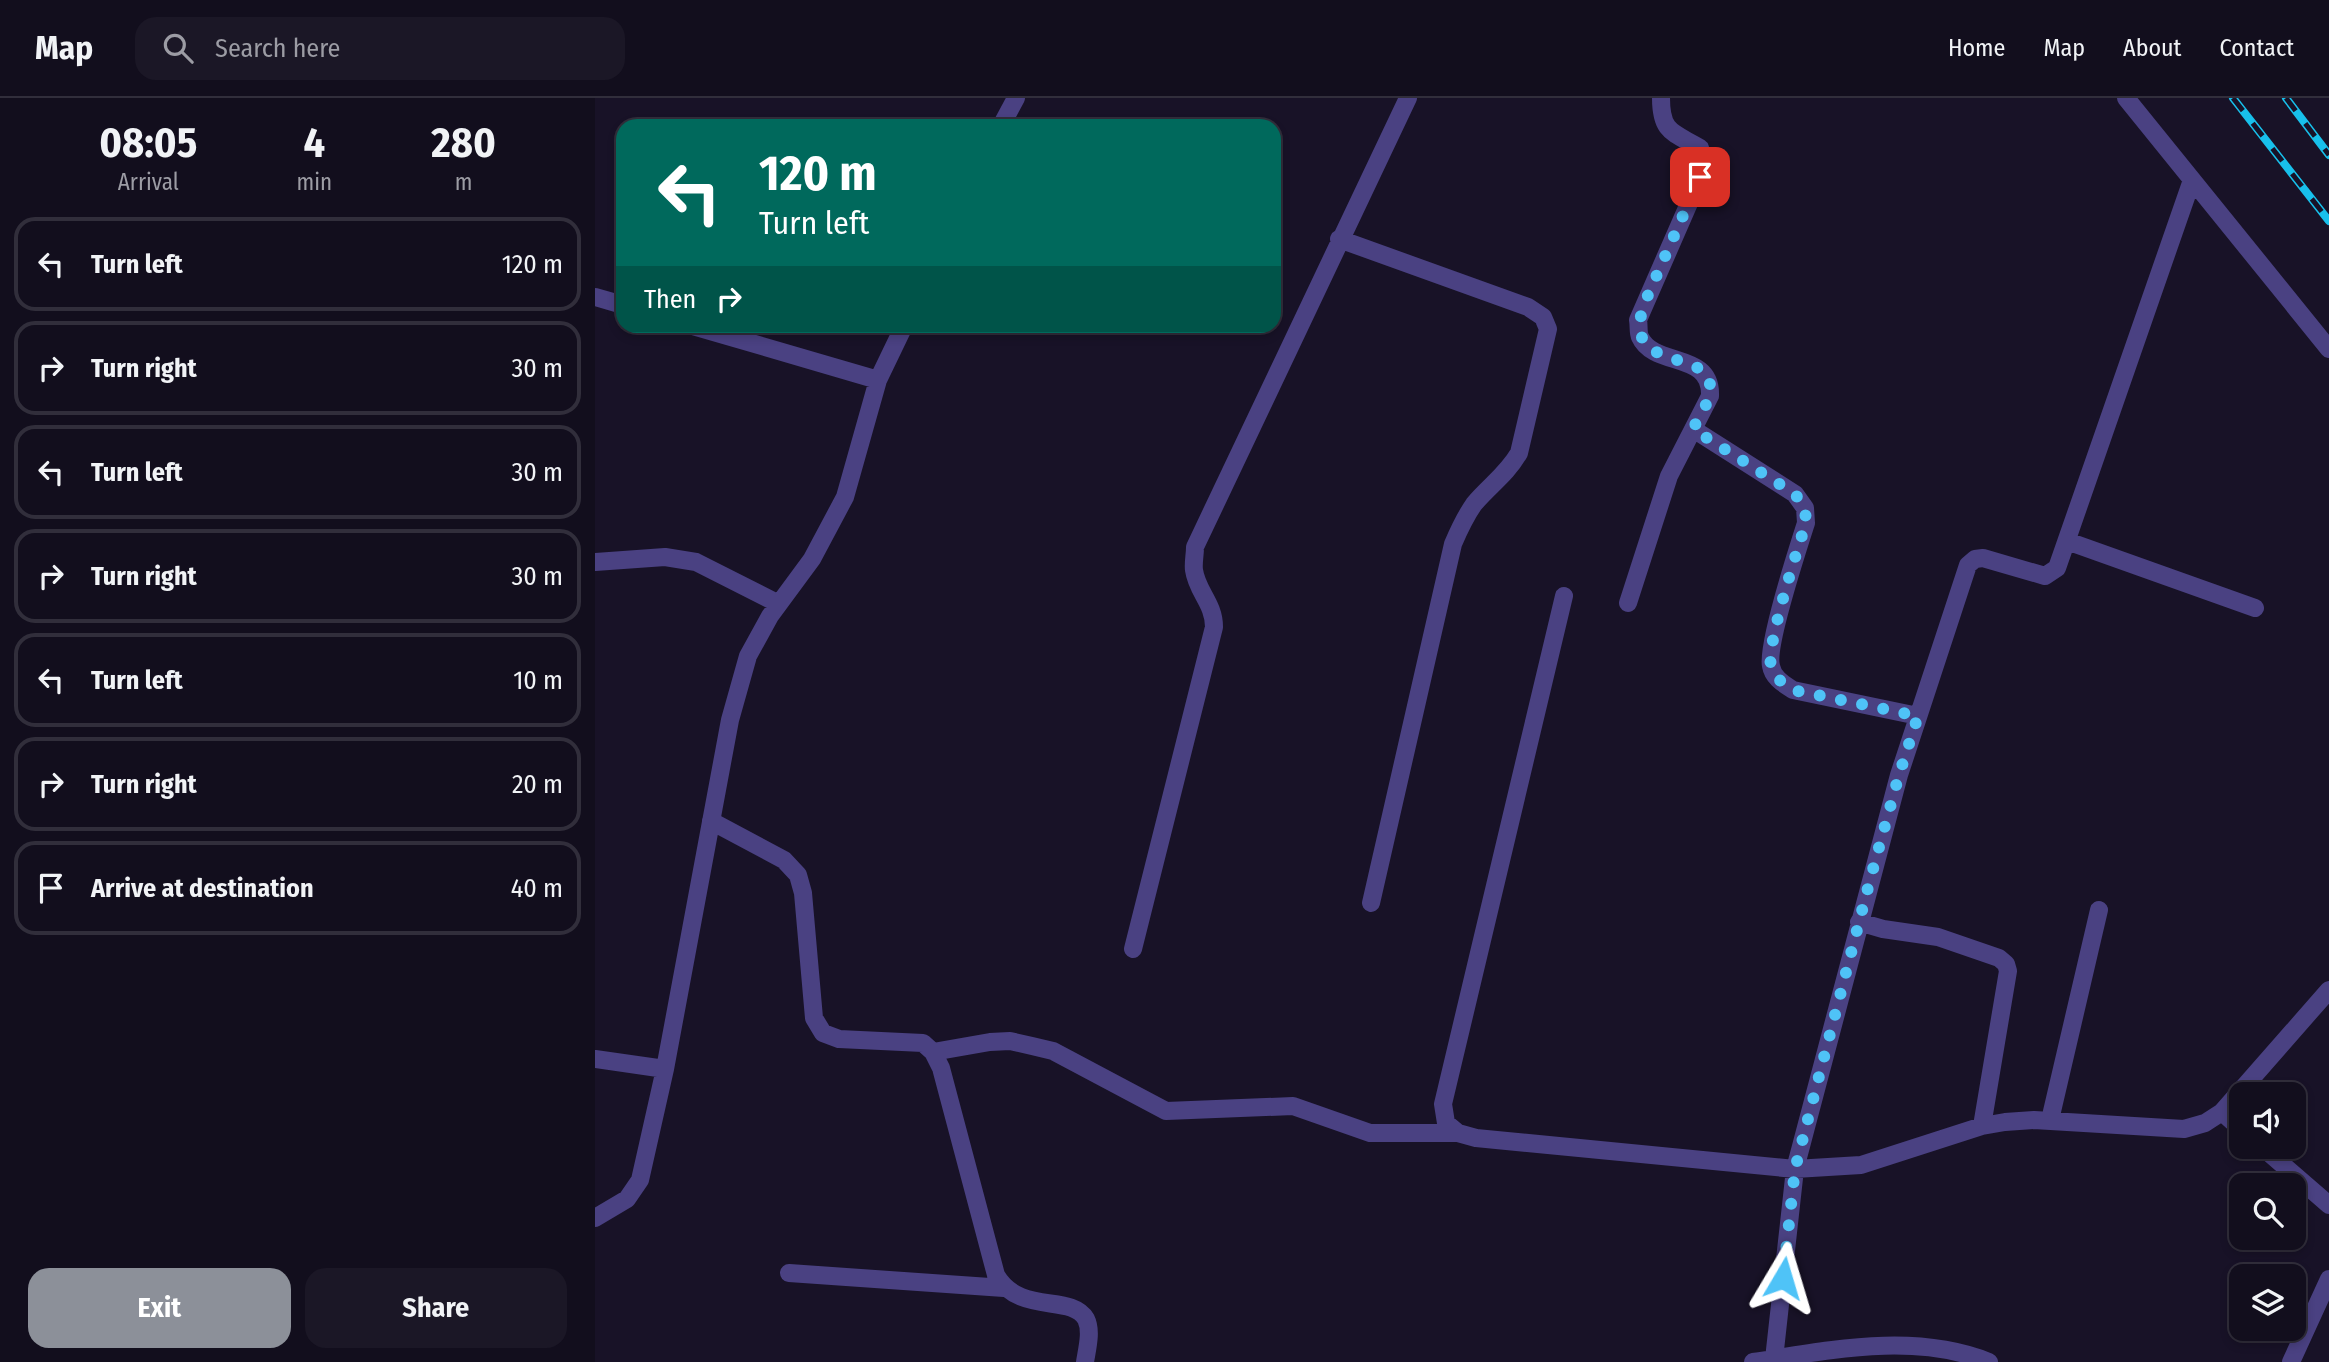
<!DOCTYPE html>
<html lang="en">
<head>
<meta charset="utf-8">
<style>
	body { margin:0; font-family:"Fira Sans Condensed",sans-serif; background:#1b1726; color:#f1f3f6; height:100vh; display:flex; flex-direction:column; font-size:26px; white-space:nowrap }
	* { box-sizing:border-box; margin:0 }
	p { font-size:23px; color:#9c9ca4 }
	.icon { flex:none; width:38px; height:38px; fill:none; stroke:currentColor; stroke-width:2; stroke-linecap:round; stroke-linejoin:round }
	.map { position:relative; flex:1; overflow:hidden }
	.side { display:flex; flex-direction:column; background:#120e1d; width:595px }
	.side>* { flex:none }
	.guide { position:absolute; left:21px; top:21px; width:665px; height:214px; border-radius:21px; box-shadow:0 4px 10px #0003,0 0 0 2px #312e3b; background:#00695c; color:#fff; overflow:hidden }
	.buttons { position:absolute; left:1634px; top:984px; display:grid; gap:14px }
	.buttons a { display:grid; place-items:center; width:77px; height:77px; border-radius:14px; background:#120e1d; box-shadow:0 4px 10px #0003,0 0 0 2px #312e3b; font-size:35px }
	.pin { position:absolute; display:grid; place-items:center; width:60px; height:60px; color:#fff; margin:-30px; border-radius:14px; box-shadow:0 4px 10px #0006 }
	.me { position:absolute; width:77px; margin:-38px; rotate:7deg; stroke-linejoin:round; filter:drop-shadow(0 0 5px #0008) }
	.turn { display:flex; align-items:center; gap:24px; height:147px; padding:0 28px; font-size:32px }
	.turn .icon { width:91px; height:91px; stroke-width:2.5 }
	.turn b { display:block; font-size:49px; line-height:60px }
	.then { display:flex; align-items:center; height:66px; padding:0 28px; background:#0003; gap:14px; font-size:26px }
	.eta { display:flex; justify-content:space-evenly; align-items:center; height:119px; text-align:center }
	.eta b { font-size:42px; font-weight:700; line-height:49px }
	.action { display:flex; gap:14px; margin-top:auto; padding:14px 28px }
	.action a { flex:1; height:80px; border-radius:21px; background:#8c9099; color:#fff; font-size:28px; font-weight:700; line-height:80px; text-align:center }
	.action a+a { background:#1b1726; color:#f1f3f6 }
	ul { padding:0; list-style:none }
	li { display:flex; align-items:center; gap:21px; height:94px; margin:0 14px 10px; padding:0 14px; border:4px solid #312e3b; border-radius:21px }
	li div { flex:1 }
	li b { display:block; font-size:26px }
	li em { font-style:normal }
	header { display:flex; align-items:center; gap:42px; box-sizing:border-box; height:98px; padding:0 35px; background:#120e1d; border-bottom:2px solid #312e3b }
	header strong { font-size:33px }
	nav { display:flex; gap:38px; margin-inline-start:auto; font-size:24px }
	.search { width:490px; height:63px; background:#1b1726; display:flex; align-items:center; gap:18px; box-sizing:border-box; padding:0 24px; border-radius:21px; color:#9c9ca4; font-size:26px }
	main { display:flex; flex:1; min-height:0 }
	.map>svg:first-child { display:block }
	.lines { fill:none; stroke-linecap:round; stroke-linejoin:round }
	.minor { stroke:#4a4182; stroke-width:18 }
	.rail-casing { stroke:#18c0eb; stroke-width:8 }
	.rail { stroke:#181227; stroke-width:5; stroke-dasharray:16; stroke-linecap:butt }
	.route { stroke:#4fc3f7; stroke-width:12; stroke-dasharray:0 21.6 }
</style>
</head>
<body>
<header>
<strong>Map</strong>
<div class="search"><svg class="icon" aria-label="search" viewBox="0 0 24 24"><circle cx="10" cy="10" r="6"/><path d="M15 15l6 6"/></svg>Search here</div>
<nav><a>Home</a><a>Map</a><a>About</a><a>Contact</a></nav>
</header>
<main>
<section class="side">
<div class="eta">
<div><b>08:05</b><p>Arrival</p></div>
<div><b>4</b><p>min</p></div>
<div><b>280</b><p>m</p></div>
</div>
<ul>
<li><svg class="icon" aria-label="left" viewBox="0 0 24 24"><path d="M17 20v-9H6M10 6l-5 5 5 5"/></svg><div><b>Turn left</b></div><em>120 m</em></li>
<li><svg class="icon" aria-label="right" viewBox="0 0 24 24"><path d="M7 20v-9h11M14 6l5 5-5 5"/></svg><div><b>Turn right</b></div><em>30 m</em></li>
<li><svg class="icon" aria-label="left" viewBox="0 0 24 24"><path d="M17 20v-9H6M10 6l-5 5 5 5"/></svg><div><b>Turn left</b></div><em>30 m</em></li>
<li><svg class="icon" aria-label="right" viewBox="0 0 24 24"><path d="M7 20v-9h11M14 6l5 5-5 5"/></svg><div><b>Turn right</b></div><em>30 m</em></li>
<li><svg class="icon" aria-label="left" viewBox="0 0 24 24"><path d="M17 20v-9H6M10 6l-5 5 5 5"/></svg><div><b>Turn left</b></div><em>10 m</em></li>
<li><svg class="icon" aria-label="right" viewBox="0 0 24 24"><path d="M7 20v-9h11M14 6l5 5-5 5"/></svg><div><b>Turn right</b></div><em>20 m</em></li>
<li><svg class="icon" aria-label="arrive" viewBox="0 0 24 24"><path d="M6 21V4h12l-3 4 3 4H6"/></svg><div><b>Arrive at destination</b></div><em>40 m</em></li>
</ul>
<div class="action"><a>Exit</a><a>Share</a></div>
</section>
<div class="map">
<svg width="1734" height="1264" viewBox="0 0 1734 1264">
	<rect width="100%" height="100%" fill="#181227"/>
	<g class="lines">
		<path class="minor" d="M 1531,0 L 1734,251
			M 406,28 L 421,0
			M 744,141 L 933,209 L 948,219 L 953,231 L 924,355 C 912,376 894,388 879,406 C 870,419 864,432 858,446 L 776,805
			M 0,199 L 28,207
			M 98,228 L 283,282
			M 1098,331 L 1200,396 L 1210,410 L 1211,425 C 1203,450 1171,548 1176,568 C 1178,580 1189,586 1198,592 L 1323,618
			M 1472,443 L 1660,510
			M 0,464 L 70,459 L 101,464 L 184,506
			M 969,498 L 848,1006 L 851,1025 L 863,1035 L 881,1040 L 1200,1071 L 1266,1067 L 1387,1028 L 1410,1024 L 1439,1022 L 1589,1031 L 1610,1025 L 1627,1014 L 1734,892
			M 1033,505 L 1074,378 L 1115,298 C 1117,253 1059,270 1045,239 C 1043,235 1044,227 1043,222 L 1105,80 L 1108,64 L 1105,50 C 1078,34 1066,35 1066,0
			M 116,723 L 189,762 L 203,777 L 208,795 L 219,920 L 228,935 L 244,941 L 328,945 L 338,954 L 346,970 L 401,1177 C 425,1218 476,1195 491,1221 C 497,1233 492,1251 490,1264
			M 1264,824 L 1288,831 L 1343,839 L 1404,860 L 1411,866 L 1413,873 L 1387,1028
			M 538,851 L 619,529 C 619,505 602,494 599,472 C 598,465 600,457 600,449 L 813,0
			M 338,954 L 395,944 L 415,943 L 437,948 L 458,953 L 571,1013 L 698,1008 L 775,1035 L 863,1035
			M 0,961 L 70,971
			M 1627,1014 L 1647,1032
			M 1455,1022 L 1504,812
			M 1666,1048 L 1734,1107
			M 0,1120 L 32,1101 L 45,1082 L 70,971 L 135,622 L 153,558 L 175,518 L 217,461 L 250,399 L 283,282 L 309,228
			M 194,1175 L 409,1190
			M 1179,1261 L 1200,1071 L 1304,677 L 1373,467 L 1380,461 L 1388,460 L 1450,478 L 1462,470 L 1597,82
			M 1158,1264 C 1236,1252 1319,1234 1394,1264
			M 1696,1264 L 1734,1181"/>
		<defs>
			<path id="rail" d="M 1638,0 L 1734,123
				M 1691,0 L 1734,57"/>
		</defs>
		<use href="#rail" class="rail-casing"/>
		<use href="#rail" class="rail"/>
	</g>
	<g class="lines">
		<path class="route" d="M 1105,79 L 1050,204 C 1023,276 1111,249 1115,287 C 1117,302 1104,318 1098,331 L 1200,396 L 1210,410 L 1211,425 C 1203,450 1171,548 1176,568 C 1179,580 1189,586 1198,592 L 1323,618 L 1304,677 L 1275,782 L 1200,1071 L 1188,1180"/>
	</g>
</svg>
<div class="buttons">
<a><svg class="icon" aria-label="sound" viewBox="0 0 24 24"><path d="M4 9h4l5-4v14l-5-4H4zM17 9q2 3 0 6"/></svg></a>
<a><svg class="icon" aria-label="search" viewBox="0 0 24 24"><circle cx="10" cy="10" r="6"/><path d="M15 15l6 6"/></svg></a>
<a><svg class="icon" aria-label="layers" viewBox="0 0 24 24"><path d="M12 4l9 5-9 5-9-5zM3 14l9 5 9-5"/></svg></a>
</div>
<div class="pin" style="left:1105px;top:79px;background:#d93025"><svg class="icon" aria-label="arrive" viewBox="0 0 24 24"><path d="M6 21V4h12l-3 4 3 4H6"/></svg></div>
<svg class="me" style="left:1188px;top:1180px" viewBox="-20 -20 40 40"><path d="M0-17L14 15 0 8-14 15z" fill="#4fc3f7" stroke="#fff" stroke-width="4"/></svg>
<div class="guide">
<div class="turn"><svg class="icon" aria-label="left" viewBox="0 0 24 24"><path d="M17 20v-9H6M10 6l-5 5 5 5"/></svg><div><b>120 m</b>Turn left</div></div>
<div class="then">Then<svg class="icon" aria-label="right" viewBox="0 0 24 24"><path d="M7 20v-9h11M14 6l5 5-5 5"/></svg></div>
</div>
</div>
</main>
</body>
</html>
